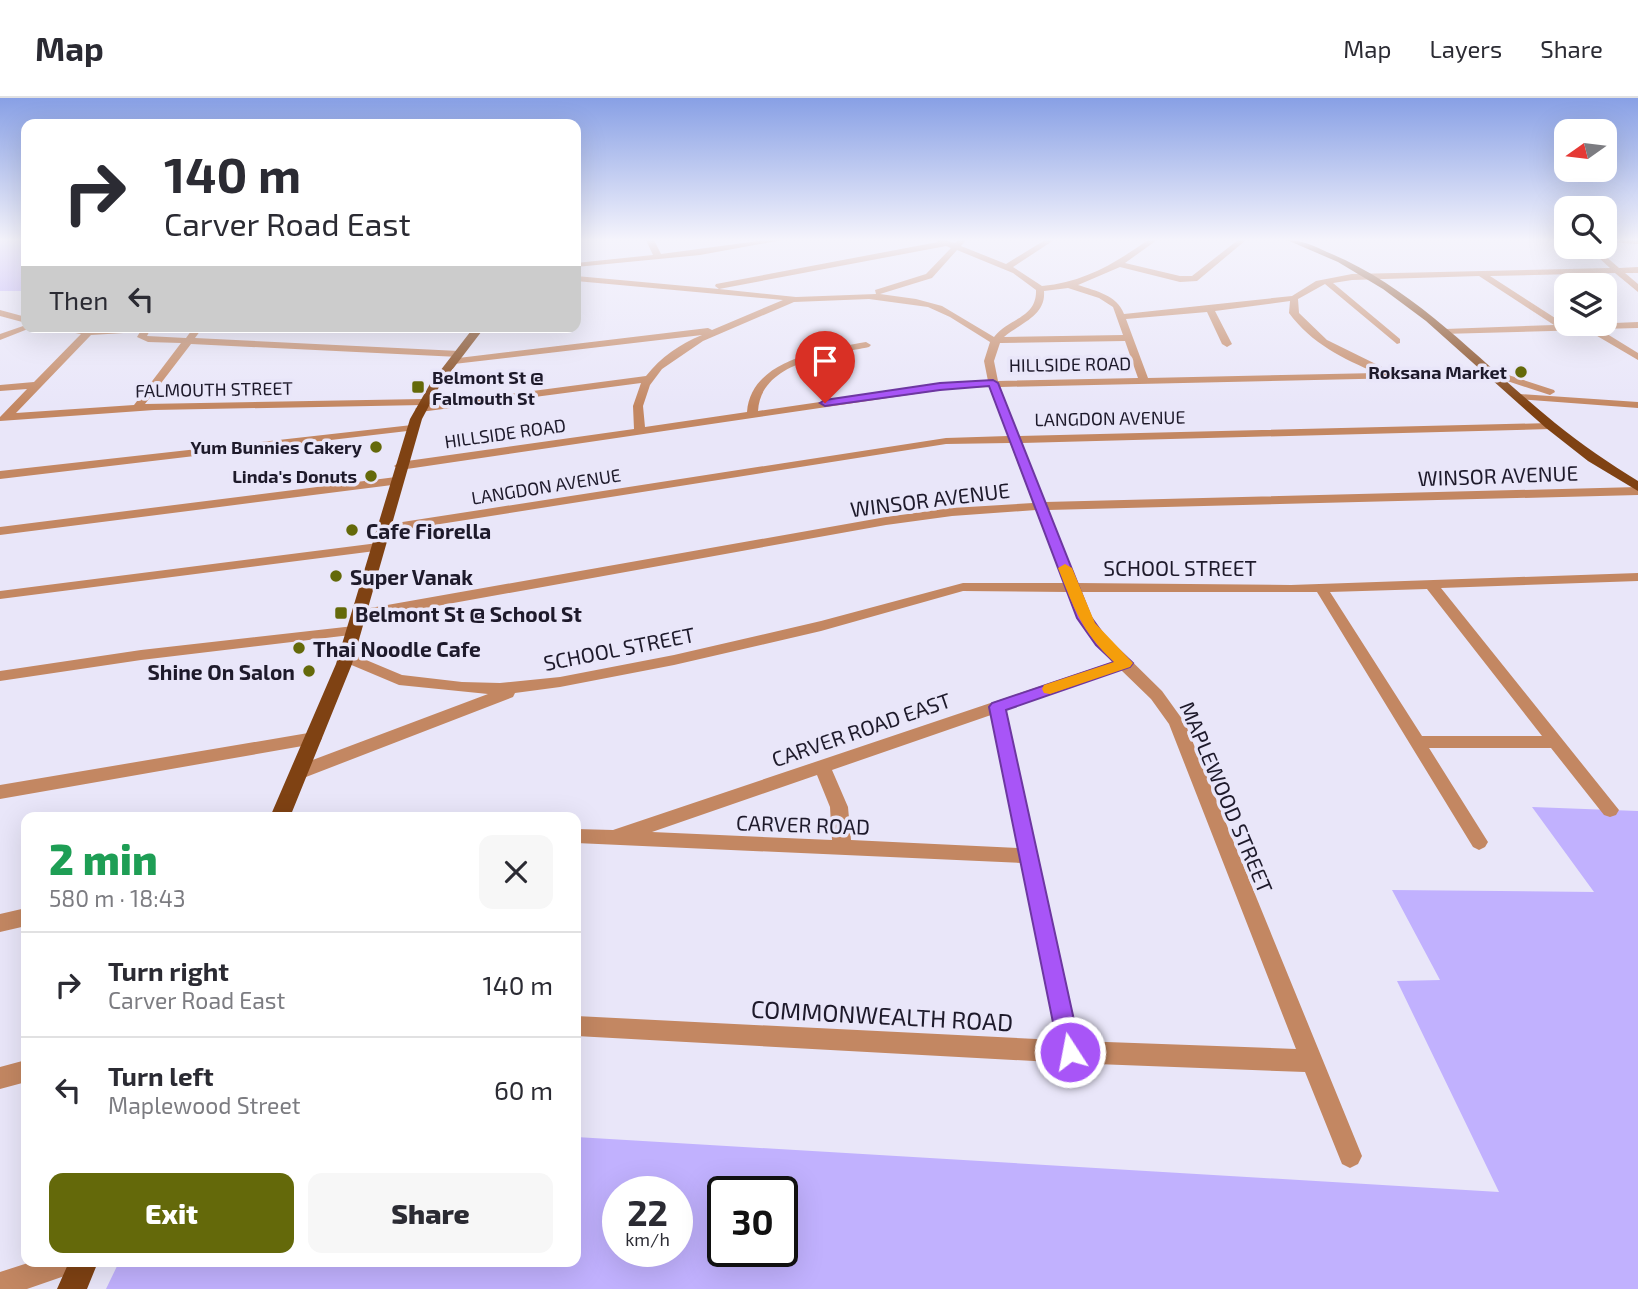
<!DOCTYPE html>
<html lang="en">
<head>
<meta charset="utf-8">
<style>
	body { margin:0; font-family:"Exo 2",sans-serif; background:#f7f7f7; color:#2b2b33; height:100vh; display:flex; flex-direction:column; font-size:26px; white-space:nowrap }
	* { box-sizing:border-box; margin:0 }
	p { font-size:23px; color:#7c7c81 }
	.icon { flex:none; width:38px; height:38px; fill:none; stroke:currentColor; stroke-width:2; stroke-linecap:round; stroke-linejoin:round }
	.map { position:relative; flex:1; overflow:hidden }
	.panel { position:absolute; left:21px; top:714px; width:560px; height:455px; display:flex; flex-direction:column; background:#fff; border-radius:14px; box-shadow:0 7px 28px #0002 }
	.panel>* { flex:none }
	.guide { position:absolute; left:21px; top:21px; width:560px; height:214px; border-radius:14px; box-shadow:0 7px 28px #0002; background:#fff; color:#2b2b33; overflow:hidden }
	.needle { width:46px; rotate:256deg }
	.tools { position:absolute; left:1554px; top:21px; display:grid; gap:14px }
	.tools a { display:grid; place-items:center; width:63px; height:63px; border-radius:14px; background:#fff; box-shadow:0 7px 28px #0002; font-size:35px }
	.speed { position:absolute; left:602px; top:1078px; display:flex; gap:14px; font-size:35px; font-weight:700; text-align:center }
	.speed>* { display:grid; place-content:center; width:91px; height:91px; border-radius:50%; background:#fff; box-shadow:0 7px 28px #0002; line-height:1 }
	.speed small { font-size:18px; font-weight:400 }
	.speed .limit { border:4px solid #111; border-radius:10px; background:#fff; color:#111 }
	.pin { position:absolute; display:grid; place-items:center; width:60px; height:60px; color:#fff; margin:-72px -30px; border-radius:50% 50% 50% 0; rotate:-45deg; box-shadow:0 0 7px #0007 }
	.pin .icon { rotate:45deg }
	.me { position:absolute; width:77px; margin:-38px; rotate:349deg; stroke-linejoin:round; filter:drop-shadow(0 0 5px #0008) }
	.turn { display:flex; align-items:center; gap:24px; height:147px; padding:0 28px; font-size:32px }
	.turn .icon { width:91px; height:91px; stroke-width:2.5 }
	.turn b { display:block; font-size:49px; line-height:60px }
	.then { display:flex; align-items:center; height:66px; padding:0 28px; background:#0003; gap:14px; font-size:26px }
	.round { display:grid; place-items:center; flex:none; width:74px; height:74px; border-radius:14px; background:#f7f7f7 }
	.head { display:flex; align-items:center; justify-content:space-between; height:119px; padding:0 28px }
	h1 { font-size:42px; font-weight:800; line-height:52px; color:#1e9e55 }
	.action { display:flex; gap:14px; margin-top:auto; padding:14px 28px }
	.action a { flex:1; height:80px; border-radius:14px; background:#64690a; color:#fff; font-size:28px; font-weight:800; line-height:80px; text-align:center }
	.action a+a { background:#f7f7f7; color:#2b2b33 }
	ul { padding:0; list-style:none }
	li { display:flex; align-items:center; gap:21px; height:105px; padding:0 28px; border-top:2px solid #e1e1e2 }
	li div { flex:1 }
	li b { display:block; font-size:26px }
	li em { font-style:normal }
	header { display:flex; align-items:center; gap:42px; box-sizing:border-box; height:98px; padding:0 35px; background:#fff; border-bottom:2px solid #e1e1e2 }
	header strong { font-size:33px }
	nav { display:flex; gap:38px; margin-inline-start:auto; font-size:24px }
	.map>svg:first-child { display:block }
	.green { fill:#c1b1fe; fill-rule:evenodd }
	.lines { fill:none; stroke-linecap:round; stroke-linejoin:round }
	.minor { fill:#c38762; fill-rule:evenodd }
	.major { fill:#7f4213; fill-rule:evenodd }
	.route { fill:#a855f7; stroke:#6d37a1; stroke-width:2 }
	.slow { fill:#f59e0b }
	.poi-dot { fill:#64690a; stroke:#e9e6f9; stroke-width:2.5 }
	.labels { text-anchor:middle; dominant-baseline:central; stroke-width:7; stroke-linejoin:round; paint-order:stroke }
	.far-street-label { font-size:18px; fill:#1e1a2b; stroke:#e9e6f9 }
	.far-poi-label { font-size:18px; font-weight:bold; fill:#1e1a2b; stroke:#e9e6f9; text-anchor:end }
	.street-label { font-size:21px; fill:#1e1a2b; stroke:#e9e6f9 }
	.poi-label { font-size:21px; font-weight:bold; fill:#1e1a2b; stroke:#e9e6f9; text-anchor:start }
	.near-street-label { font-size:24px; fill:#1e1a2b; stroke:#e9e6f9 }
</style>
</head>
<body>
<header>
<strong>Map</strong>
<nav><a>Map</a><a>Layers</a><a>Share</a></nav>
</header>
<div class="map">
<svg width="1638" height="1191" viewBox="0 0 1638 1191">
	<rect width="100%" height="100%" fill="#e9e6f9"/>
	<path class="green" d="M 0,142 L 26,142 L 26,193 L 0,193 Z
		M 1532,709 L 1638,713 L 1638,1191 L 106,1191 L 119,1164 L 576,1164 L 576,1039 L 1499,1094 L 1397,883 L 1440,882 L 1392,792 L 1594,794 ZM 618,1094 L 677,1094 L 677,1153 L 618,1153 ZM 723,1094 L 782,1094 L 782,1153 L 723,1153 Z"/>
	<g class="lines">
		<path class="minor" d="M 646,142 L 654,142 L 661,156 L 765,142 L 782,142 L 700,157 L 576,169 L 576,165 L 653,157 Z
			M 935,142 L 945,142 L 955,145 L 958,142 L 966,142 L 961,148 L 1006,166 L 1045,142 L 1054,142 L 1013,169 L 1042,188 C 1084,184 1114,166 1148,142 L 1157,142 L 1125,165 L 1180,178 L 1192,178 L 1238,142 L 1246,142 L 1197,183 L 1180,184 L 1120,169 L 1078,187 C 1096,193 1117,197 1124,216 L 1292,198 L 1316,183 L 1352,176 L 1610,170 L 1587,149 L 1595,149 L 1619,170 L 1638,169 L 1638,175 L 1625,175 L 1638,186 L 1638,194 L 1615,175 L 1490,178 L 1566,227 L 1638,224 L 1638,230 L 1599,231 L 1638,255 L 1638,262 L 1587,232 L 1442,236 L 1440,234 L 1445,231 L 1554,227 L 1479,178 L 1352,182 L 1333,185 L 1400,241 L 1400,245 L 1397,246 L 1325,186 L 1298,201 L 1299,215 L 1327,242 L 1392,274 L 1493,272 L 1554,292 L 1555,294 L 1550,297 L 1492,278 L 1000,289 L 1019,338 L 1550,325 L 1556,328 L 1550,331 L 1022,345 L 1045,404 L 1638,389 L 1638,397 L 1048,412 L 1077,485 L 1291,487 L 1638,475 L 1638,483 L 1441,490 L 1619,712 L 1616,717 L 1610,719 L 1604,717 L 1551,650 L 1429,650 L 1488,744 L 1485,749 L 1479,752 L 1473,749 L 1317,494 L 1081,494 L 1091,520 L 1099,531 L 1162,593 L 1185,625 L 1362,1058 L 1358,1066 L 1350,1070 L 1342,1066 L 1305,974 L 1070,965 L 576,938 L 576,918 L 1057,942 L 1021,765 L 576,745 L 576,731 L 613,732 L 1112,564 L 1079,523 L 1067,494 L 963,493 L 821,533 L 674,567 L 560,589 L 515,595 L 513,599 L 306,679 L 294,679 L 291,674 L 294,669 L 488,596 L 399,587 L 342,563 L 339,559 L 342,555 L 347,554 L 402,577 L 462,584 L 500,585 L 560,579 L 674,557 L 821,523 L 963,485 L 1064,485 L 1036,412 L 952,418 L 886,427 L 359,522 L 352,517 L 359,512 L 886,419 L 952,410 L 1033,405 L 1010,345 L 946,346 L 383,435 L 377,431 L 383,427 L 946,340 L 1008,338 L 989,289 L 956,290 L 400,372 L 394,368 L 400,364 L 634,331 L 633,308 L 641,285 L 420,314 L 415,311 L 420,308 L 646,278 C 661,259 680,246 702,237 L 454,266 L 450,265 L 450,261 L 708,230 L 712,232 L 783,202 L 576,183 L 576,178 L 719,191 L 715,188 L 716,186 L 938,144 ZM 946,148 L 951,150 L 926,176 L 875,192 L 876,196 L 796,199 L 719,191 ZM 957,152 L 1013,175 L 1036,192 C 1037,220 1009,220 994,239 L 942,208 L 916,201 L 880,196 L 932,180 ZM 1068,190 L 1099,200 L 1113,209 L 1123,237 L 1004,239 C 1020,225 1046,218 1044,193 ZM 869,201 L 928,209 L 950,219 L 990,244 L 984,263 L 988,283 L 956,284 L 758,313 C 761,263 832,257 869,249 L 871,247 L 866,244 C 823,252 751,261 747,314 L 645,329 L 643,308 L 650,287 L 662,271 L 703,243 L 794,204 ZM 1290,203 L 1289,215 C 1311,245 1343,261 1377,275 L 1148,280 L 1126,221 L 1207,214 L 1222,246 L 1227,249 L 1232,246 L 1215,213 ZM 1125,243 L 1138,280 L 998,283 L 994,263 L 1000,245 ZM 1427,491 L 1542,638 L 1422,638 L 1330,494 ZM 1121,572 L 1151,601 L 1169,626 L 1296,951 L 1079,943 L 1006,612 ZM 991,617 L 1018,750 L 851,742 L 848,709 L 832,672 ZM 817,677 L 830,709 L 832,742 L 652,734 Z
			M 1605,142 L 1638,142 L 1638,146 L 1609,144 Z
			M 0,212 L 26,219 L 26,225 L 0,218 Z
			M 26,227 L 26,229 L 33,229 L 0,242 L 0,236 Z
			M 41,229 L 95,232 L 177,229 L 149,234 L 147,238 L 186,240 L 194,229 L 203,229 L 195,240 L 459,253 L 464,256 L 459,259 L 191,246 L 145,306 L 423,301 L 428,304 L 423,307 L 154,312 L 0,323 L 0,319 L 27,291 L 0,293 L 0,287 L 34,284 L 81,236 ZM 140,234 L 137,239 L 148,244 L 181,245 L 134,307 L 16,315 L 91,237 Z
			M 1520,296 L 1638,304 L 1638,310 L 1516,301 L 1515,299 Z
			M 412,327 L 418,330 L 416,332 L 0,381 L 0,373 Z
			M 396,379 L 400,380 L 400,386 L 0,437 L 0,429 Z
			M 378,445 L 383,446 L 383,452 L 0,501 L 0,493 Z
			M 354,528 L 359,530 L 361,533 L 359,536 L 141,562 L 0,583 L 0,573 L 141,552 Z
			M 314,634 L 320,636 L 322,640 L 320,644 L 314,646 L 0,701 L 0,687 Z
			M 26,810 L 26,828 L 0,834 L 0,816 Z
			M 26,962 L 26,984 L 0,991 L 0,969 Z
			M 31,1164 L 83,1164 L 79,1173 L 27,1191 L 0,1191 L 0,1174 Z"/>
		<path class="major" d="M 1287,142 C 1302,142 1314,148 1327,154 C 1416,190 1482,266 1555,325 C 1582,347 1609,365 1638,383 L 1638,393 L 1588,363 L 1546,330 L 1426,223 L 1383,191 L 1338,164 Z
			M 474,229 L 485,229 L 439,289 L 422,321 L 352,566 L 290,719 L 270,719 L 336,566 L 410,321 L 430,286 Z
			M 69,1164 L 98,1164 L 87,1191 L 57,1191 Z"/>
	</g>
	<linearGradient id="sky" x2="0" y2="1"><stop stop-color="#88a0e5"/><stop offset="0.46" stop-color="#f5f4fc"/><stop offset="1" stop-color="#f5f4fc" stop-opacity="0"/></linearGradient>
	<rect width="1638" height="308" fill="url(#sky)"/>
	<path class="route" d="M 993,282 L 998,285 L 1091,519 L 1106,540 L 1133,565 L 1130,569 L 1006,612 L 1081,954 L 1078,961 L 1070,965 L 1062,961 L 1059,954 L 989,609 L 992,605 L 1114,564 L 1096,547 L 1077,520 L 989,288 L 940,292 L 825,308 L 820,305 L 825,302 L 940,285 Z"/>
	<path class="slow" d="M 1065,466 L 1072,470 L 1095,525 L 1133,565 L 1130,569 L 1050,596 L 1044,595 L 1042,591 L 1044,587 L 1114,564 C 1081,533 1074,510 1058,470 Z"/>
	<g class="poi-dot">
		<circle cx="1521" cy="274" r="7"/>
		<rect x="411" y="282" width="14" height="14" rx="3.5"/>
		<circle cx="376" cy="349" r="7"/>
		<circle cx="371" cy="378" r="7"/>
		<circle cx="352" cy="432" r="7"/>
		<circle cx="336" cy="478" r="7"/>
		<rect x="334" y="508" width="14" height="14" rx="3.5"/>
		<circle cx="299" cy="550" r="7"/>
		<circle cx="309" cy="573" r="7"/>
	</g>
	<g class="labels">
		<g class="far-street-label">
			<text transform="translate(1070 266) rotate(-1)">HILLSIDE ROAD</text>
			<text transform="translate(214 291) rotate(-1)">FALMOUTH STREET</text>
			<text transform="translate(1110 320) rotate(-1)">LANGDON AVENUE</text>
			<text transform="translate(505 335) rotate(-8)">HILLSIDE ROAD</text>
			<text transform="translate(546 388) rotate(-9)">LANGDON AVENUE</text>
		</g>
		<g class="far-poi-label">
			<text x="1507" y="274">Roksana Market</text>
			<text x="432" y="279" text-anchor="start">Belmont St @<tspan x="432" dy="21">Falmouth St</tspan></text>
			<text x="362" y="349">Yum Bunnies Cakery</text>
			<text x="357" y="378">Linda's Donuts</text>
		</g>
		<g class="street-label">
			<text transform="translate(1498 377) rotate(-2)">WINSOR AVENUE</text>
			<text transform="translate(930 401) rotate(-7)">WINSOR AVENUE</text>
			<text x="1180" y="469">SCHOOL STREET</text>
			<text transform="translate(619 550) rotate(-11)">SCHOOL STREET</text>
			<text transform="translate(861 631) rotate(-19)">CARVER ROAD EAST</text>
			<text transform="translate(1227 699) rotate(67)">MAPLEWOOD STREET</text>
			<text transform="translate(803 726) rotate(2)">CARVER ROAD</text>
		</g>
		<g class="poi-label">
			<text x="366" y="432">Cafe Fiorella</text>
			<text x="350" y="478">Super Vanak</text>
			<text x="355" y="515">Belmont St @ School St</text>
			<text x="313" y="550">Thai Noodle Cafe</text>
			<text x="295" y="573" text-anchor="end">Shine On Salon</text>
		</g>
		<g class="near-street-label">
			<text transform="translate(882 917) rotate(3)">COMMONWEALTH ROAD</text>
		</g>
	</g>
</svg>
<div class="tools">
<a><svg class="needle" viewBox="-14 -14 28 28"><path d="M0-13l5 13h-10z" fill="#e53935"/><path d="M0 13l5-13h-10z" fill="#7c7c81"/></svg></a>
<a><svg class="icon" aria-label="search" viewBox="0 0 24 24"><circle cx="10" cy="10" r="6"/><path d="M15 15l6 6"/></svg></a>
<a><svg class="icon" aria-label="layers" viewBox="0 0 24 24"><path d="M12 4l9 5-9 5-9-5zM3 14l9 5 9-5"/></svg></a>
</div>
<div class="speed"><div>22<small>km/h</small></div><div class="limit">30</div></div>
<div class="pin" style="left:825px;top:305px;background:#d93025"><svg class="icon" aria-label="arrive" viewBox="0 0 24 24"><path d="M6 21V4h12l-3 4 3 4H6"/></svg></div>
<svg class="me" style="left:1070px;top:954px" viewBox="-20 -20 40 40"><circle r="17" fill="#a855f7" stroke="#fff" stroke-width="3"/><path d="M0-11L8 9 0 5-8 9z" fill="#fff"/></svg>
<div class="guide">
<div class="turn"><svg class="icon" aria-label="right" viewBox="0 0 24 24"><path d="M7 20v-9h11M14 6l5 5-5 5"/></svg><div><b>140 m</b>Carver Road East</div></div>
<div class="then">Then<svg class="icon" aria-label="left" viewBox="0 0 24 24"><path d="M17 20v-9H6M10 6l-5 5 5 5"/></svg></div>
</div>
<section class="panel">
<div class="head"><div><h1>2 min</h1><p>580 m · 18:43</p></div><a class="round"><svg class="icon" aria-label="close" viewBox="0 0 24 24"><path d="M6 6l12 12M18 6L6 18"/></svg></a></div>
<ul>
<li><svg class="icon" aria-label="right" viewBox="0 0 24 24"><path d="M7 20v-9h11M14 6l5 5-5 5"/></svg><div><b>Turn right</b><p>Carver Road East</p></div><em>140 m</em></li>
<li><svg class="icon" aria-label="left" viewBox="0 0 24 24"><path d="M17 20v-9H6M10 6l-5 5 5 5"/></svg><div><b>Turn left</b><p>Maplewood Street</p></div><em>60 m</em></li>
</ul>
<div class="action"><a>Exit</a><a>Share</a></div>
</section>
</div>
</body>
</html>
